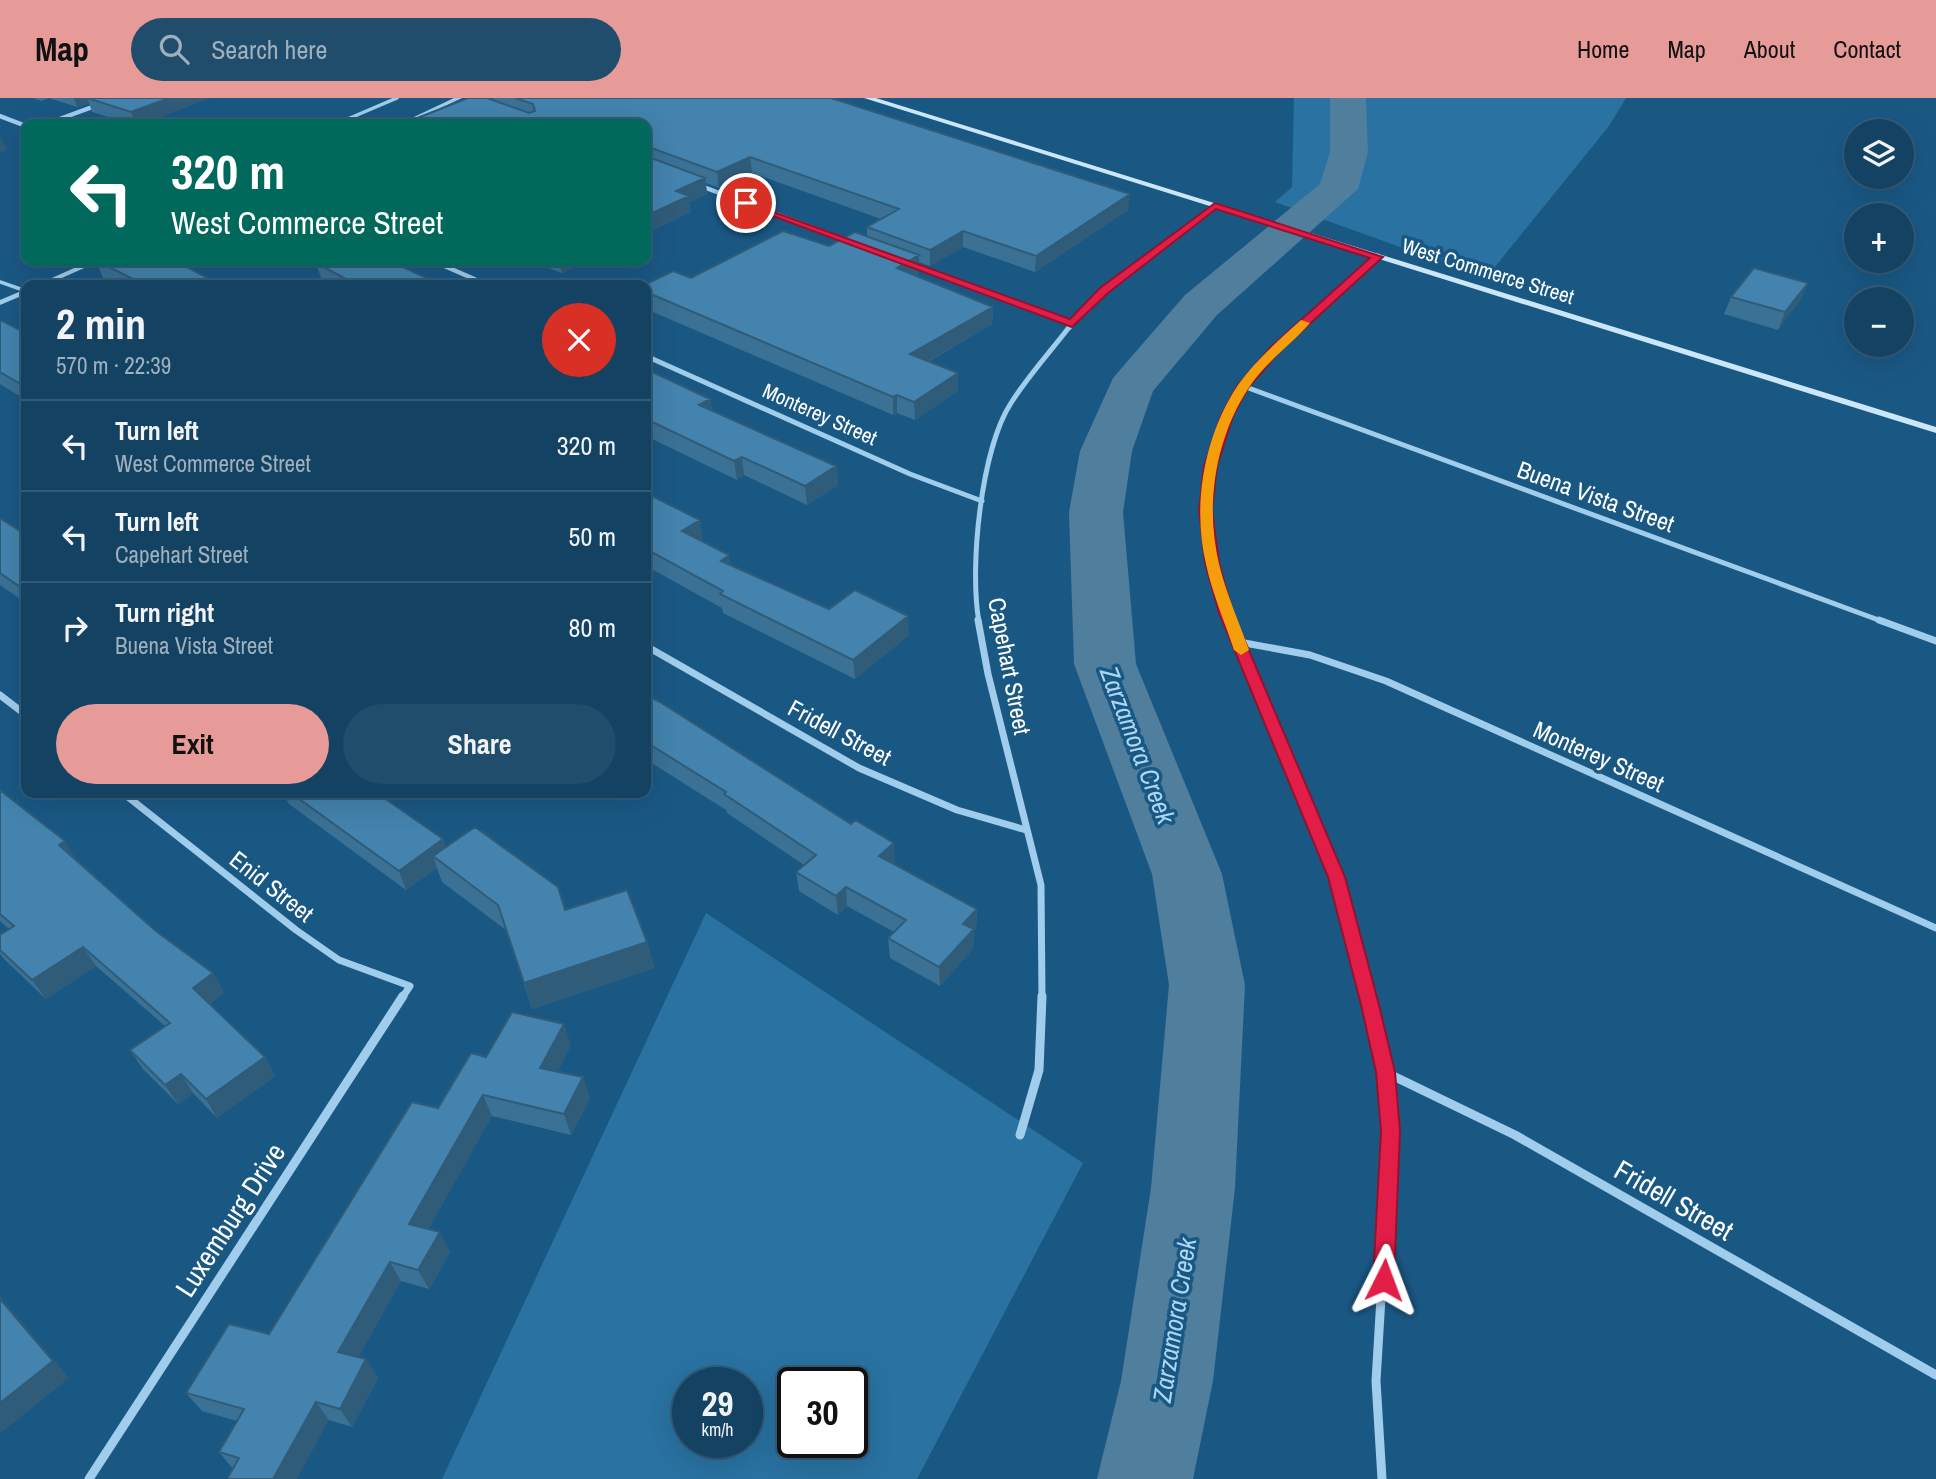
<!DOCTYPE html>
<html lang="en">
<head>
<meta charset="utf-8">
<style>
	body { margin:0; font-family:"Archivo Narrow",sans-serif; background:#214d6c; color:#f1f3f6; height:100vh; display:flex; flex-direction:column; font-size:26px; white-space:nowrap }
	* { box-sizing:border-box; margin:0 }
	p { font-size:23px; color:#9db0be }
	.icon { flex:none; width:38px; height:38px; fill:none; stroke:currentColor; stroke-width:2; stroke-linecap:round; stroke-linejoin:round }
	.map { position:relative; flex:1; overflow:hidden }
	.side { position:absolute; left:21px; top:182px; width:630px; height:518px; display:flex; flex-direction:column; background:#144263; border-radius:14px; box-shadow:0 7px 28px #0002,0 0 0 2px #335b78 }
	.side>* { flex:none }
	.banner { position:absolute; left:21px; top:21px; width:630px; height:147px; border-radius:14px; box-shadow:0 7px 28px #0002,0 0 0 2px #335b78; background:#00695c; color:#fff; overflow:hidden }
	.buttons { position:absolute; left:1844px; top:21px; display:grid; gap:14px }
	.buttons a { display:grid; place-items:center; width:70px; height:70px; border-radius:50%; background:#144263; box-shadow:0 7px 28px #0002,0 0 0 2px #335b78; font-size:35px }
	.speed { position:absolute; left:672px; top:1269px; display:flex; gap:14px; font-size:35px; font-weight:700; text-align:center }
	.speed>* { display:grid; place-content:center; width:91px; height:91px; border-radius:50%; background:#144263; box-shadow:0 7px 28px #0002,0 0 0 2px #335b78; line-height:1 }
	.speed small { font-size:18px; font-weight:400 }
	.speed .limit { border:4px solid #111; border-radius:10px; background:#fff; color:#111 }
	.pin { position:absolute; display:grid; place-items:center; width:60px; height:60px; color:#fff; margin:-30px; border:4px solid #fff; border-radius:50%; box-shadow:0 2px 7px #0007 }
	.me { position:absolute; width:77px; margin:-38px; rotate:3deg; stroke-linejoin:round; filter:drop-shadow(0 0 5px #0008) }
	.turn { display:flex; align-items:center; gap:24px; height:147px; padding:0 35px; font-size:32px }
	.turn .icon { width:91px; height:91px; stroke-width:2.5 }
	.turn b { display:block; font-size:49px; line-height:60px }
	.round { display:grid; place-items:center; flex:none; width:74px; height:74px; border-radius:37px; background:#214d6c }
	.head { display:flex; align-items:center; justify-content:space-between; height:119px; padding:0 35px }
	h1 { font-size:42px; font-weight:700; line-height:52px }
	.cta { display:flex; gap:14px; margin-top:auto; padding:14px 35px }
	.cta a { flex:1; height:80px; border-radius:42px; background:#e69b98; color:#111; font-size:28px; font-weight:700; line-height:80px; text-align:center }
	.cta a+a { background:#214d6c; color:#f1f3f6 }
	ul { padding:0; list-style:none }
	li { display:flex; align-items:center; gap:21px; height:91px; padding:0 35px; border-top:2px solid #335b78 }
	li div { flex:1 }
	li b { display:block; font-size:26px }
	li em { font-style:normal }
	header { display:flex; align-items:center; gap:42px; box-sizing:border-box; height:98px; padding:0 35px; background:#e69b98; color:#111 }
	header strong { font-size:33px }
	nav { display:flex; gap:38px; margin-inline-start:auto; font-size:24px }
	.search { width:490px; height:63px; background:#214d6c; display:flex; align-items:center; gap:18px; box-sizing:border-box; padding:0 24px; border-radius:38px; color:#9db0be; font-size:26px }
	.map>svg:first-child { display:block }
	.green { fill:#2972a1; fill-rule:evenodd }
	.lines { fill:none; stroke-linecap:round; stroke-linejoin:round }
	.river { fill:#507e9d; fill-rule:evenodd }
	.service { stroke:#9fcdeb; stroke-width:3.5 }
	.minor-far3 { stroke:#9fcdeb; stroke-width:4.5 }
	.minor-far2 { stroke:#9fcdeb; stroke-width:5 }
	.minor-far1 { stroke:#9fcdeb; stroke-width:7 }
	.minor { stroke:#9fcdeb; stroke-width:9 }
	.tertiary { fill:#9fcdeb; fill-rule:evenodd }
	.secondary { fill:#cbe6f8; fill-rule:evenodd }
	.wall { fill:#3a7195 }
	.shaded-wall { fill:#2f5c79 }
	.building { fill:#4383ad; stroke:#2f5c79; stroke-width:2 }
	.route { fill:#e11d48; stroke:#92132f; stroke-width:2 }
	.slow { fill:#f59e0b }
	.labels { text-anchor:middle; dominant-baseline:central; stroke-width:7; stroke-linejoin:round; paint-order:stroke }
	.far-street-label { font-size:21px; fill:#fff; stroke:#1a5884 }
	.street-label { font-size:24px; fill:#fff; stroke:#1a5884 }
	.water-label { font-size:26px; font-style:italic; fill:#abd7f3; stroke:#1a5884 }
	.near-street-label { font-size:28px; fill:#fff; stroke:#1a5884 }
</style>
</head>
<body>
<header>
<strong>Map</strong>
<div class="search"><svg class="icon" aria-label="search" viewBox="0 0 24 24"><circle cx="10" cy="10" r="6"/><path d="M15 15l6 6"/></svg>Search here</div>
<nav><a>Home</a><a>Map</a><a>About</a><a>Contact</a></nav>
</header>
<div class="map">
<svg width="1936" height="1381" viewBox="0 0 1936 1381">
	<rect width="100%" height="100%" fill="#1a5884"/>
	<path class="green" d="M 1294,0 L 1626,0 L 1609,28 L 1486,180 L 1275,104 L 1292,89 Z
		M 706,815 L 1083,1065 L 917,1381 L 442,1381 ZM 688,1284 L 747,1284 L 747,1344 L 688,1344 ZM 793,1284 L 852,1284 L 852,1344 L 793,1344 Z"/>
	<g class="lines">
		<path class="river" d="M 1330,0 L 1366,0 L 1368,54 L 1358,91 L 1217,217 L 1153,293 L 1132,353 L 1123,414 L 1136,566 L 1222,776 L 1245,887 L 1235,1090 L 1213,1283 L 1193,1381 L 1097,1381 L 1121,1283 L 1151,1090 L 1169,887 L 1152,776 L 1074,566 L 1069,414 L 1080,353 L 1113,280 L 1185,197 L 1320,86 L 1330,54 Z"/>
		<path class="service" d="M 336,26 L 397,0
			M 0,184 L 26,193"/>
		<path class="minor-far3" d="M 0,18 L 26,28
			M 46,26 L 117,0
			M 698,87 L 851,144
			M 433,163 L 488,187
			M 912,166 L 1072,226
			M 1069,230 L 1104,193 L 1215,108
			M 1299,230 L 1378,158"/>
		<path class="minor-far2" d="M 646,258 L 910,376 L 982,403
			M 1243,288 L 1884,524
			M 979,524 C 969,470 981,351 1011,305 C 1028,278 1051,253 1070,228
			M 1230,524 C 1200,453 1195,350 1245,286 C 1261,265 1281,246 1301,228"/>
		<path class="minor-far1" d="M 978,522 L 988,576 L 1041,787 L 1042,900
			M 1229,522 L 1337,780 L 1367,900
			M 1879,522 L 1936,543
			M 1239,544 L 1310,557 L 1386,583 L 1936,830
			M 646,548 L 859,670 L 957,712 L 1026,732
			M 0,597 L 26,617
			M 123,695 L 296,832 L 339,862 L 410,888 L 402,900"/>
		<path class="minor" d="M 1366,898 L 1385,974 L 1391,1033 L 1376,1283 L 1382,1381
			M 1385,974 L 1515,1037 L 1936,1277
			M 1020,1037 L 1039,972 L 1042,898
			M 89,1381 L 403,898"/>
		<path class="tertiary" d="M 454,0 L 462,0 L 407,26 L 399,26 Z
			M 90,163 L 100,163 L 46,187 L 36,187 Z
			M 26,191 L 26,196 L 0,207 L 0,202 Z"/>
		<path class="secondary" d="M 864,0 L 876,0 L 1936,329 L 1936,335 Z"/>
	</g>
	<path class="wall" d="M 33,0 L 210,0 L 141,26 L 131,26 L 92,14 L 89,5 L 77,9 L 49,0 L 41,3 Z
		M 493,0 L 831,0 L 1128,112 L 1035,174 L 963,149 L 930,168 L 919,164 L 919,175 L 915,177 L 993,209 L 992,226 L 928,264 L 958,293 L 915,322 L 897,315 L 893,317 L 646,211 L 646,187 L 691,180 L 829,148 L 867,138 L 867,129 L 881,121 L 752,75 L 719,90 L 706,85 L 707,96 L 689,104 L 691,114 L 646,135 L 646,26 L 402,26 L 493,2 Z
		M 96,163 L 222,187 L 118,187 L 103,180 Z
		M 528,163 L 588,163 L 562,175 Z
		M 316,165 L 442,187 L 330,187 L 322,183 Z
		M 1808,185 L 1800,202 L 1778,232 L 1724,216 L 1731,199 Z
		M 0,222 L 26,235 L 26,302 L 0,286 Z
		M 646,271 L 710,301 L 712,313 L 836,368 L 838,387 L 807,407 L 744,377 L 737,382 L 646,338 Z
		M 646,399 L 703,441 L 700,443 L 731,467 L 829,511 L 909,537 L 855,581 L 723,515 L 722,510 L 646,468 Z
		M 0,420 L 26,437 L 26,505 L 0,487 Z
		M 646,597 L 895,764 L 893,766 L 977,811 L 976,830 L 974,833 L 973,851 L 940,888 L 890,860 L 888,840 L 894,834 L 847,808 L 838,817 L 799,793 L 796,774 L 804,767 L 727,715 L 726,712 L 647,662 L 646,663 Z
		M 0,692 L 77,763 L 157,834 L 213,875 L 224,895 L 209,906 L 265,959 L 275,978 L 217,1020 L 193,995 L 178,1006 L 143,971 L 130,952 L 165,928 L 96,868 L 46,901 L 5,862 L 0,856 L 0,837 L 9,831 L 0,823 Z
		M 278,695 L 377,695 L 443,741 L 446,749 L 565,812 L 647,844 L 654,870 L 532,911 L 506,832 L 442,784 L 437,770 L 406,792 L 289,706 L 286,701 Z
		M 571,947 L 557,974 L 590,1000 L 571,1037 L 492,1018 L 428,1131 L 450,1154 L 429,1191 L 401,1183 L 358,1259 L 366,1261 L 378,1280 L 352,1329 L 329,1322 L 233,1371 L 219,1354 L 237,1323 L 202,1313 L 186,1295 L 269,1236 L 438,1010 L 486,959 Z"/>
	<path class="shaded-wall" d="M 74,0 L 105,0 L 87,0 L 89,5 L 77,9 Z
		M 169,0 L 210,0 L 141,26 L 136,26 L 131,14 Z
		M 0,38 L 7,52 L 0,55 Z
		M 750,59 L 752,75 L 719,90 L 717,74 Z
		M 705,80 L 707,96 L 689,104 L 691,114 L 646,135 L 646,118 L 676,93 Z
		M 1130,96 L 1128,112 L 1035,174 L 1036,158 Z
		M 963,133 L 963,149 L 930,168 L 930,152 Z
		M 919,157 L 919,175 L 897,187 L 897,170 Z
		M 559,163 L 588,163 L 562,175 Z
		M 1808,185 L 1800,202 L 1778,232 L 1785,214 Z
		M 993,209 L 992,226 L 910,274 L 910,256 Z
		M 958,275 L 958,293 L 915,322 L 914,304 Z
		M 897,297 L 897,315 L 893,317 L 893,299 Z
		M 710,301 L 713,319 L 699,307 Z
		M 742,359 L 744,377 L 737,382 L 734,363 Z
		M 836,368 L 838,387 L 807,407 L 805,388 Z
		M 700,422 L 703,441 L 685,453 L 682,433 Z
		M 729,457 L 732,476 L 721,463 Z
		M 908,518 L 909,537 L 855,581 L 853,562 Z
		M 443,741 L 450,760 L 433,758 L 437,770 L 406,792 L 399,773 Z
		M 65,743 L 77,763 L 59,747 Z
		M 894,745 L 895,764 L 880,778 L 879,758 Z
		M 846,789 L 847,808 L 838,817 L 836,798 Z
		M 977,811 L 976,830 L 974,833 L 973,851 L 940,888 L 939,869 L 963,826 Z
		M 647,844 L 654,870 L 532,911 L 524,885 Z
		M 83,849 L 96,868 L 46,901 L 32,882 Z
		M 213,875 L 224,895 L 204,909 L 193,890 Z
		M 564,926 L 571,947 L 548,991 L 540,970 Z
		M 265,959 L 275,978 L 217,1020 L 206,1001 Z
		M 181,976 L 193,995 L 178,1006 L 165,987 Z
		M 583,979 L 590,1000 L 571,1037 L 564,1016 Z
		M 483,997 L 492,1018 L 420,1146 L 409,1126 Z
		M 440,1134 L 450,1154 L 429,1191 L 418,1172 Z
		M 390,1164 L 401,1183 L 350,1273 L 338,1254 Z
		M 0,1198 L 69,1280 L 1,1335 L 0,1334 Z
		M 366,1261 L 378,1280 L 352,1329 L 340,1311 Z
		M 316,1304 L 329,1322 L 297,1381 L 273,1381 Z"/>
	<path class="building" d="M 87,0 L 169,0 L 131,14 Z
		M 468,0 L 487,0 L 529,15 L 535,13 L 533,6 L 515,0 L 831,0 L 1130,96 L 1036,158 L 963,133 L 930,152 L 867,129 L 899,111 L 750,59 L 717,74 L 646,48 L 646,26 L 402,26 Z
		M 646,58 L 705,80 L 676,93 L 689,98 L 646,118 Z
		M 783,133 L 829,148 L 855,134 L 919,157 L 897,170 L 993,209 L 910,256 L 958,275 L 914,304 L 897,297 L 893,299 L 646,194 L 646,187 L 644,187 L 673,173 L 691,180 Z
		M 97,163 L 175,163 L 222,187 L 145,187 Z
		M 322,163 L 390,163 L 442,187 L 357,187 L 316,165 Z
		M 1754,170 L 1808,185 L 1785,214 L 1731,199 Z
		M 0,222 L 26,235 L 26,289 L 0,274 Z
		M 646,271 L 710,301 L 699,307 L 836,368 L 805,388 L 742,359 L 734,363 L 646,321 Z
		M 650,397 L 700,422 L 682,433 L 729,457 L 721,463 L 829,511 L 855,492 L 908,518 L 853,562 L 720,496 L 723,493 L 646,451 L 646,399 Z
		M 0,420 L 26,437 L 26,493 L 0,475 Z
		M 646,597 L 660,604 L 851,726 L 855,722 L 894,745 L 879,758 L 977,811 L 963,826 L 974,831 L 939,869 L 888,840 L 906,822 L 846,789 L 836,798 L 796,774 L 816,757 L 724,696 L 726,694 L 646,644 Z
		M 0,692 L 65,743 L 59,747 L 157,834 L 213,875 L 193,890 L 265,959 L 206,1001 L 181,976 L 165,987 L 130,952 L 170,925 L 83,849 L 32,882 L 0,852 L 0,837 L 14,828 L 0,816 Z
		M 291,695 L 377,695 L 443,741 L 399,773 Z
		M 475,729 L 558,789 L 565,812 L 627,792 L 647,844 L 524,885 L 498,807 L 433,758 Z
		M 512,914 L 564,926 L 540,970 L 583,979 L 564,1016 L 483,997 L 409,1126 L 440,1134 L 418,1172 L 390,1164 L 338,1254 L 366,1261 L 340,1311 L 316,1304 L 273,1381 L 227,1381 L 239,1360 L 219,1354 L 244,1311 L 186,1295 L 229,1226 L 269,1236 L 412,1004 L 438,1010 L 471,955 L 486,959 Z
		M 0,1201 L 53,1263 L 0,1305 Z"/>
	<path class="route" d="M 743,103 L 1070,221 L 1100,190 L 1215,105 L 1383,159 L 1279,254 L 1248,290 L 1233,318 L 1217,368 L 1212,412 L 1219,465 L 1233,515 L 1345,779 L 1379,907 L 1395,974 L 1400,1033 L 1394,1182 L 1391,1189 L 1384,1192 L 1376,1189 L 1373,1182 L 1381,1033 L 1376,974 L 1361,907 L 1328,779 L 1219,515 L 1205,465 L 1199,412 L 1204,368 L 1221,318 L 1237,288 L 1271,249 L 1370,160 L 1216,111 L 1108,195 L 1072,229 L 743,107 Z"/>
	<path class="slow" d="M 1301,222 L 1310,225 C 1290,248 1264,265 1248,291 C 1215,341 1205,408 1219,466 C 1226,495 1239,524 1249,552 L 1241,557 L 1234,552 C 1225,524 1212,495 1206,466 C 1192,407 1204,338 1238,287 C 1255,263 1279,242 1301,222 Z"/>
	<g class="labels">
		<g class="far-street-label">
			<text transform="translate(1488 173) rotate(17)">West Commerce Street</text>
			<text transform="translate(820 316) rotate(24)">Monterey Street</text>
		</g>
		<g class="street-label">
			<text transform="translate(1596 398) rotate(20)">Buena Vista Street</text>
			<text transform="translate(1010 568) rotate(79)">Capehart Street</text>
			<text transform="translate(840 634) rotate(28)">Fridell Street</text>
			<text transform="translate(1599 658) rotate(24)">Monterey Street</text>
			<text transform="translate(272 788) rotate(38)">Enid Street</text>
		</g>
		<g class="water-label">
			<text transform="translate(1138 647) rotate(69)">Zarzamora Creek</text>
			<text transform="translate(1174 1222) rotate(-81)">Zarzamora Creek</text>
		</g>
		<g class="near-street-label">
			<text transform="translate(1674 1102) rotate(30)">Fridell Street</text>
			<text transform="translate(230 1122) rotate(-57)">Luxemburg Drive</text>
		</g>
	</g>
</svg>
<div class="buttons">
<a><svg class="icon" aria-label="layers" viewBox="0 0 24 24"><path d="M12 4l9 5-9 5-9-5zM3 14l9 5 9-5"/></svg></a>
<a>+</a>
<a>−</a>
</div>
<div class="speed"><div>29<small>km/h</small></div><div class="limit">30</div></div>
<div class="pin" style="left:746px;top:105px;background:#d93025"><svg class="icon" aria-label="arrive" viewBox="0 0 24 24"><path d="M6 21V4h12l-3 4 3 4H6"/></svg></div>
<svg class="me" style="left:1384px;top:1182px" viewBox="-20 -20 40 40"><path d="M0-17L14 15 0 8-14 15z" fill="#e11d48" stroke="#fff" stroke-width="4"/></svg>
<div class="banner">
<div class="turn"><svg class="icon" aria-label="left" viewBox="0 0 24 24"><path d="M17 20v-9H6M10 6l-5 5 5 5"/></svg><div><b>320 m</b>West Commerce Street</div></div>
</div>
<section class="side">
<div class="head"><div><h1>2 min</h1><p>570 m · 22:39</p></div><a class="round" style="background:#d93025;color:#fff"><svg class="icon" aria-label="close" viewBox="0 0 24 24"><path d="M6 6l12 12M18 6L6 18"/></svg></a></div>
<ul>
<li><svg class="icon" aria-label="left" viewBox="0 0 24 24"><path d="M17 20v-9H6M10 6l-5 5 5 5"/></svg><div><b>Turn left</b><p>West Commerce Street</p></div><em>320 m</em></li>
<li><svg class="icon" aria-label="left" viewBox="0 0 24 24"><path d="M17 20v-9H6M10 6l-5 5 5 5"/></svg><div><b>Turn left</b><p>Capehart Street</p></div><em>50 m</em></li>
<li><svg class="icon" aria-label="right" viewBox="0 0 24 24"><path d="M7 20v-9h11M14 6l5 5-5 5"/></svg><div><b>Turn right</b><p>Buena Vista Street</p></div><em>80 m</em></li>
</ul>
<div class="cta"><a>Exit</a><a>Share</a></div>
</section>
</div>
</body>
</html>
